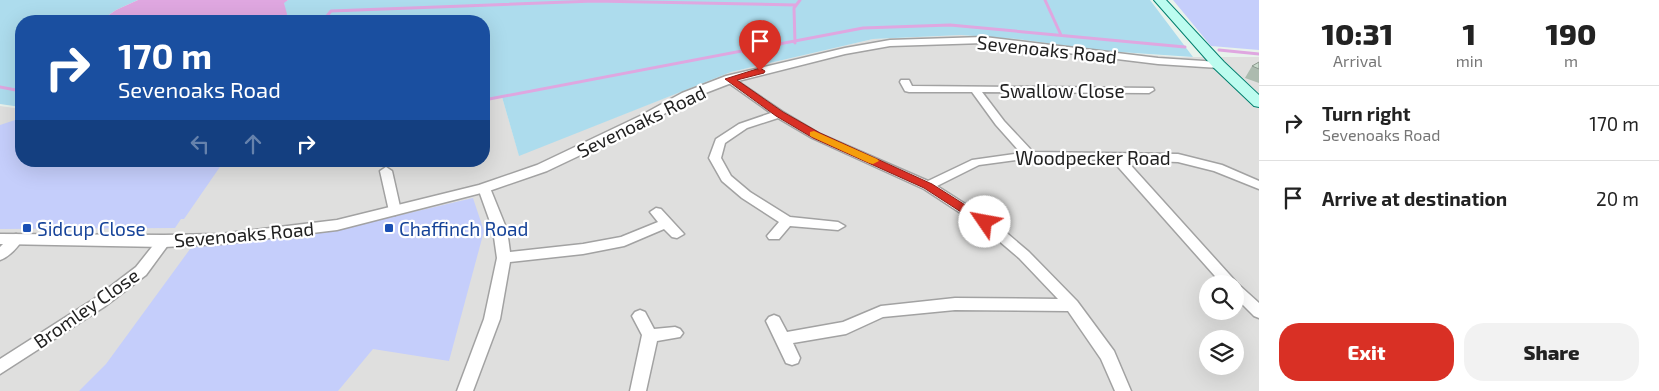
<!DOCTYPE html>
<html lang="en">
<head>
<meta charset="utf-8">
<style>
	body { margin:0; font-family:"Exo 2",sans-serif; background:#f2f2f2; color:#222; height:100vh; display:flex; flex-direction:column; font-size:19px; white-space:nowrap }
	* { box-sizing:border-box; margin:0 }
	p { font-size:16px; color:#767676 }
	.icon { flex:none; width:28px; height:28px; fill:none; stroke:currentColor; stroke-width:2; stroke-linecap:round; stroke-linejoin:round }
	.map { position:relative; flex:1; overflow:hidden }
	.drawer { display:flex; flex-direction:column; background:#fff; width:400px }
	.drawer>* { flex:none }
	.banner { position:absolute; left:15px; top:15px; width:475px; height:152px; border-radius:20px; box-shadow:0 5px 20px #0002; background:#1a4fa0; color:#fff; overflow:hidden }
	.buttons { position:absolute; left:1199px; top:275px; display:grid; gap:10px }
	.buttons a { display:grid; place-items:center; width:45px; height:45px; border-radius:50%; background:#fff; box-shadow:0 5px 20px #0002; font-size:25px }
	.pin { position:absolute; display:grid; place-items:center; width:42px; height:42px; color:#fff; margin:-51px -21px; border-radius:50% 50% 50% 0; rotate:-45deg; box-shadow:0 0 5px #0007 }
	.pin .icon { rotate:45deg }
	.me { position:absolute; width:55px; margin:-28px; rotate:303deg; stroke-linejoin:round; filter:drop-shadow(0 0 4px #0008) }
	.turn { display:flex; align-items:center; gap:18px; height:105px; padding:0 20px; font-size:22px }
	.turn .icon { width:65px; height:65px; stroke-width:2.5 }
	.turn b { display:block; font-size:35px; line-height:42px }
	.lanes { display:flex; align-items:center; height:48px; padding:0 20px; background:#0003; justify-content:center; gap:25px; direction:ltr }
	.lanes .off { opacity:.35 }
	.eta { display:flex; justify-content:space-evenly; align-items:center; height:85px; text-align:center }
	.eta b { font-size:30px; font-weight:800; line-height:35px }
	.primary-button { display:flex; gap:10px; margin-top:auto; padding:10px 20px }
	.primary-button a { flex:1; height:58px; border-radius:20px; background:#d93025; color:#fff; font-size:20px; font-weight:800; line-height:58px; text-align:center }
	.primary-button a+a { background:#f2f2f2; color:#222 }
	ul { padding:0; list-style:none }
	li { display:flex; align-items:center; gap:15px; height:75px; padding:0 20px; border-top:1px solid #e0e0e0 }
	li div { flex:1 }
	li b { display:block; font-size:19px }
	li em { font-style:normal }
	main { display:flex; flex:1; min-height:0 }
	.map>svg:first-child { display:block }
	.residential { fill:#dfdfde; fill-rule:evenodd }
	.grass { fill:#addced }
	.park { fill:#c5cefb }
	.water { fill:#dfa7e0 }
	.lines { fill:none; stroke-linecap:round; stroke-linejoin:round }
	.stream { stroke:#dfa7e0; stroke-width:3 }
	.minor-casing { stroke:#a2a2a2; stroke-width:3 }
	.tertiary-casing { stroke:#a2a2a2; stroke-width:3 }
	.secondary-casing { stroke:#017f6e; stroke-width:2 }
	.minor { fill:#fff; fill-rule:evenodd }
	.tertiary { fill:#fff; fill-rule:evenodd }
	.secondary { fill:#bcfcef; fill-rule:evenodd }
	.wall { fill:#acbbaf }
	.building { fill:#c8d9cb; stroke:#8c988e }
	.route { fill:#d93025; stroke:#8d1f18 }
	.slow { fill:#f59e0b }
	.transit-dot { fill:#1a4fb4; stroke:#fff; stroke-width:2 }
	.labels { text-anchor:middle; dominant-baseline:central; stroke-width:4.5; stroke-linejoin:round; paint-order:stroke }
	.street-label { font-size:19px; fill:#212121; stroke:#fff }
	.transit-label { font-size:19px; fill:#164399; stroke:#fff; text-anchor:start }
</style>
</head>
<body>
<main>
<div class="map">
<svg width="1259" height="391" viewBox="0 0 1259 391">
	<rect width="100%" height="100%" fill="#e8f2ec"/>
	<path class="residential" d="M 961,35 L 1017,39 L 1105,51 L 1177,57 L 1259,57 L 1259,391 L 0,391 L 0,106 L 21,109 L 21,161 L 484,161 L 484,100 L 502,97 L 519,155 L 731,72 L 873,39 ZM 1208,284 L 1235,284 L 1235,311 L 1208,311 ZM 1208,339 L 1235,339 L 1235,366 L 1208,366 Z"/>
	<path class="grass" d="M 0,0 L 138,0 L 116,10 L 100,21 L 21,21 L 21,107 L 0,104 Z
		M 288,0 L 1150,0 L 1193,57 L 1105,51 L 1017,39 L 961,35 L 873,39 L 731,72 L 519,156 L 502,97 L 484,100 L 484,21 L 285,21 L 284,2 Z"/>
	<path class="park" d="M 1173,0 L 1259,0 L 1259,50 L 1211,46 Z
		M 18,119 L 21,120 L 21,161 L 224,161 L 184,219 L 181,219 L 175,228 L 0,229 L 0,125 Z
		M 473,198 L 484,231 L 449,361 L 373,349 L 338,391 L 79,391 L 106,364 L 193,245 L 345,228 Z"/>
	<path class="water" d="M 138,0 L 288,0 L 284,3 L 287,14 L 285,21 L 100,21 L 116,10 Z"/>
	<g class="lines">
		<path class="stream" d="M 1045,0 L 1061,35
			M 323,21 L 331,11 L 594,1 L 796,5
			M 795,43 L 794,8 L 800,0
			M 1219,50 L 1259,54
			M 0,87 L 21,91
			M 484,100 L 863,28 L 950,25 L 1185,47"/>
		<defs>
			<path id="minor" d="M 730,76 L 783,112 L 820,134 L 928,181 L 972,160 L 1021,153 L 996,125 L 972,92 L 909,92 L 905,91 L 900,82 L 901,80 L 909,80 L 912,86 L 1153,88 L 1154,90 L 1149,93 L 982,92 L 1004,121 L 1033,152 L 1178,154 L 1222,165 L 1259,181 L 1259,189 L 1214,171 L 1178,162 L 1126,160 L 1238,284 L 1259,303 L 1259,318 L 1254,316 L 1235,297 L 1235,284 L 1222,284 L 1112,160 L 1030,158 L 979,165 L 937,186 L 995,223 L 1029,252 L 1077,301 L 1114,351 L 1131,391 L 1115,391 L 1101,359 L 1068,311 L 955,310 L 883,317 L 846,334 L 793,343 L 800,358 L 798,363 L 792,365 L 786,363 L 766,321 L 769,317 L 774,315 L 779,317 L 787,332 L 843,322 L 881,306 L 955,298 L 1058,299 L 1019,258 L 985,229 L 924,189 L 812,138 L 778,118 L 747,128 L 725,143 L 721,158 L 731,176 L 750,192 L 790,217 L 838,222 L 845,226 L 838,230 L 790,226 L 779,239 L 769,239 L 767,236 L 779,222 L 742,198 L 722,181 L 709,158 L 716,139 L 739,124 L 771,113 L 726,81 L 726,77 Z
				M 386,167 L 392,171 L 401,211 L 395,215 L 389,211 L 380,171 Z
				M 484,184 L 490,188 L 507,230 L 510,252 L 583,244 L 621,237 L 658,222 L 650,212 L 656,208 L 661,209 L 684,234 L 677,238 L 672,237 L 664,229 L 624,246 L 583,254 L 510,262 L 500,319 L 473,391 L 457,391 L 484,319 L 497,258 L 493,230 L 478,188 Z
				M 16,234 L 21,236 L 23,239 C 18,247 9,257 0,260 L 0,247 L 11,236 Z
				M 164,236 L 169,238 L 171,241 L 146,275 L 104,307 L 0,374 L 0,359 L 94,299 L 136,267 L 159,238 Z
				M 640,310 L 645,312 L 654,329 L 675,327 L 680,329 L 683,333 L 680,337 L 657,341 L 646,391 L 630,391 L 642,335 L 632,316 L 635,312 Z"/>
			<path id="tertiary" d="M 984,37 L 1158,58 L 1219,62 L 1225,65 L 1219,68 L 1158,64 L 984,43 L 890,46 L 845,54 L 734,82 L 690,99 L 650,122 L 547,171 L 489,191 L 337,230 L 220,244 L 164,247 L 0,244 L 0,234 L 164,235 L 220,234 L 337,220 L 479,185 L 537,165 L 640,116 L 682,93 L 726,76 L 845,48 L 890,40 Z"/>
			<path id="secondary" d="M 1154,0 L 1166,0 L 1224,62 L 1259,95 L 1259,107 L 1254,106 L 1214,68 Z"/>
		</defs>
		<use href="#minor" class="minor-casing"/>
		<use href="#tertiary" class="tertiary-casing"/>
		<use href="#secondary" class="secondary-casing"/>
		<use href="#minor" class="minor"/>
		<use href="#tertiary" class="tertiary"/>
		<use href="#secondary" class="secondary"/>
	</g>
	<path class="wall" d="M 1259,62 L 1259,83 L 1245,78 L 1252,66 Z"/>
	<path class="building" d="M 1259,62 L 1259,69 L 1252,66 Z"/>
	<path class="route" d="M 760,68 L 765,71 L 764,73 L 737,80 L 783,112 L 820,133 L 932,184 L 989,220 L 989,225 L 981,225 L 924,188 L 813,138 L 776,116 L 725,79 Z"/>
	<path class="slow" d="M 814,131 L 877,159 L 879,161 L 873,164 L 869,163 L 810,136 L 810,132 Z"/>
	<g class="transit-dot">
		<rect x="22" y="223" width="10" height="10" rx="2.5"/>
		<rect x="384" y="223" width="10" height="10" rx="2.5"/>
	</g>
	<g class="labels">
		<g class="street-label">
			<text transform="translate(1047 49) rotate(6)">Sevenoaks Road</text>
			<text x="1062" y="90">Swallow Close</text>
			<text transform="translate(641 121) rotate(-26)">Sevenoaks Road</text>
			<text x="1093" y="157">Woodpecker Road</text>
			<text transform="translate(244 234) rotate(-5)">Sevenoaks Road</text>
			<text transform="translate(86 308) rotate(-35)">Bromley Close</text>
		</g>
		<g class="transit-label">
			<text x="37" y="228">Sidcup Close</text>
			<text x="399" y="228">Chaffinch Road</text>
		</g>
	</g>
</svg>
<div class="buttons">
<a><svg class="icon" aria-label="search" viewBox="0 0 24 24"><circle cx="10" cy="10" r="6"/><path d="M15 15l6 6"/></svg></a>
<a><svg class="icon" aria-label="layers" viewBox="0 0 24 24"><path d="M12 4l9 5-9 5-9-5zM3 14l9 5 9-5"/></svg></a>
</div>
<div class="pin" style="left:760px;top:71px;background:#d93025"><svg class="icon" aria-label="arrive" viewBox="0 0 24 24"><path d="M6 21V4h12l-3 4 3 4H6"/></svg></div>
<svg class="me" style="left:985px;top:222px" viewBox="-20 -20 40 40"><circle r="19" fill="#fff"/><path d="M0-13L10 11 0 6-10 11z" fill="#d93025"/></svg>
<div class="banner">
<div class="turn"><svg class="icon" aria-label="right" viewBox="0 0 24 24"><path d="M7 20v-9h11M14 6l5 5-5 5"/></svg><div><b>170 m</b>Sevenoaks Road</div></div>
<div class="lanes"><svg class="icon off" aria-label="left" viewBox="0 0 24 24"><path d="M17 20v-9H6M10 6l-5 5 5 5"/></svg><svg class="icon off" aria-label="ahead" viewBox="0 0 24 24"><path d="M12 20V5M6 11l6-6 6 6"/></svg><svg class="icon" aria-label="right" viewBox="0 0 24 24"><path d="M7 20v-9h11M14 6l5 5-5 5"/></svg></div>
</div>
</div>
<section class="drawer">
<div class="eta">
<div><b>10:31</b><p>Arrival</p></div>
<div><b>1</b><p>min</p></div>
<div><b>190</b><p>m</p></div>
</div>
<ul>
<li><svg class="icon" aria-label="right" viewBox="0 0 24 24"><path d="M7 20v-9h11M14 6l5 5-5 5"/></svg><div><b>Turn right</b><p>Sevenoaks Road</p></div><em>170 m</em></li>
<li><svg class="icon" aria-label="arrive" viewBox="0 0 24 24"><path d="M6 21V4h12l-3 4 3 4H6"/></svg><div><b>Arrive at destination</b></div><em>20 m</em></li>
</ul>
<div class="primary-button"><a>Exit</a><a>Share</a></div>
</section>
</main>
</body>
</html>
